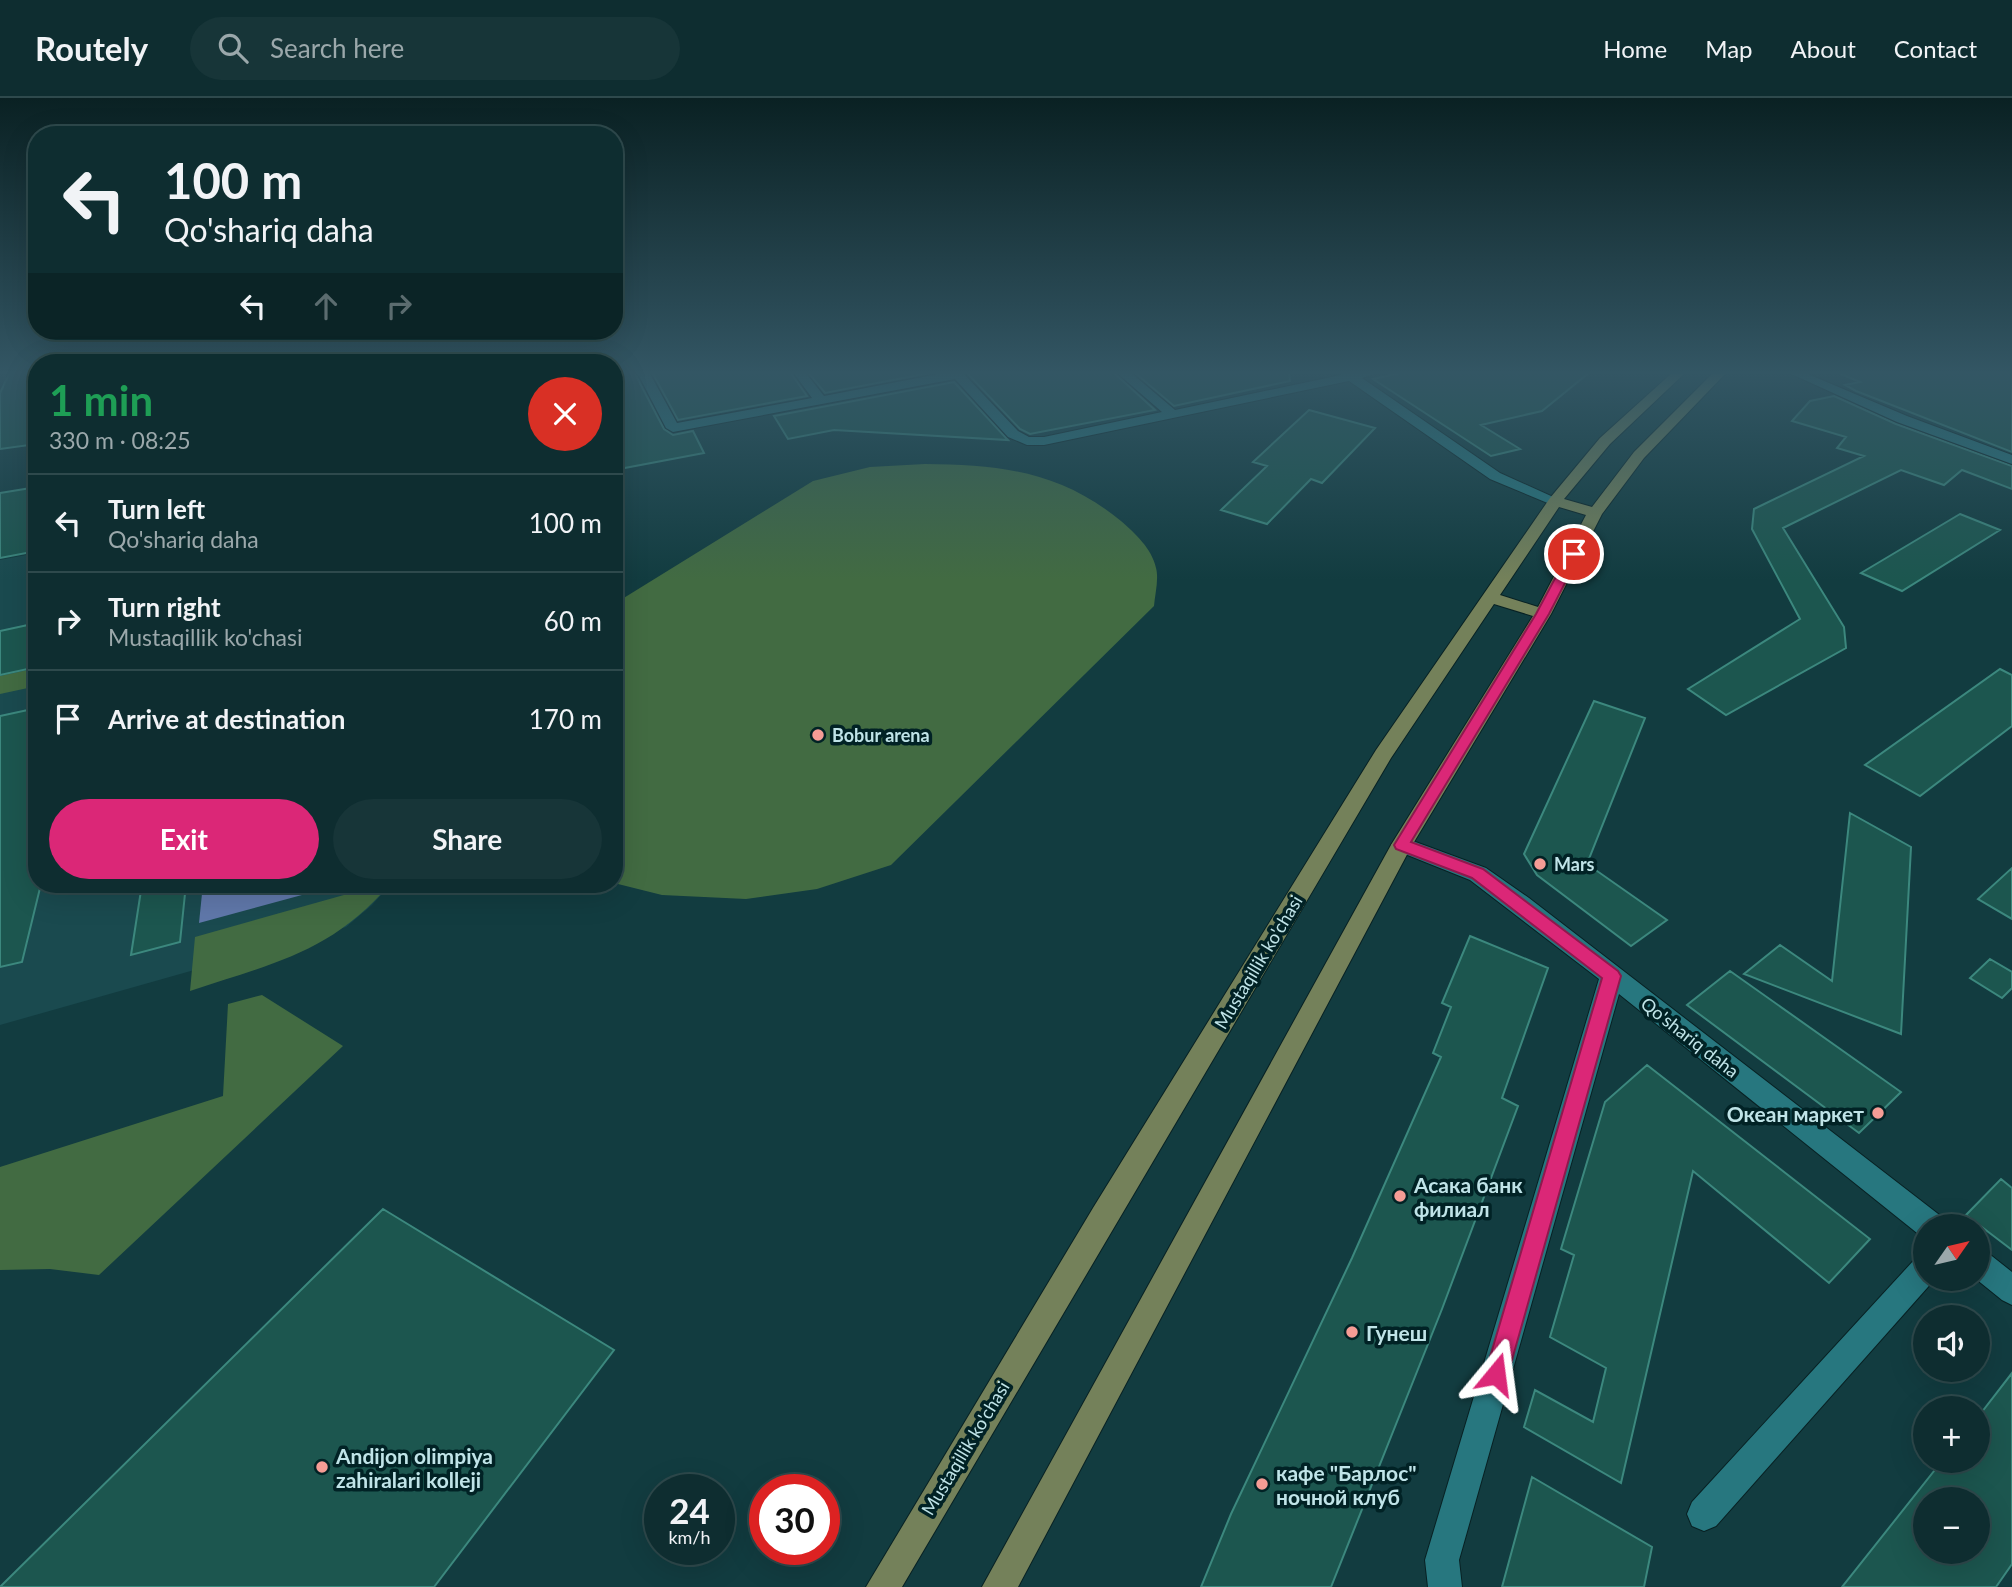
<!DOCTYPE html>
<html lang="en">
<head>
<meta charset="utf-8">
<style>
	body { margin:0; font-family:Lato,sans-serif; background:#173538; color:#f1f3f6; height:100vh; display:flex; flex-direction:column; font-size:26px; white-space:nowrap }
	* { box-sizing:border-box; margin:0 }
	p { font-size:23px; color:#9ba8ab }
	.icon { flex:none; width:38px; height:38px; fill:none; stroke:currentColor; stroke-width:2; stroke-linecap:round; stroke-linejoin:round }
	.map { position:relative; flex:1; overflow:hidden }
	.details { position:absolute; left:28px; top:256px; width:595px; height:539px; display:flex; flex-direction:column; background:#0e2d30; border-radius:28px; box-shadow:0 7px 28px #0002,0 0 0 2px #2e494c }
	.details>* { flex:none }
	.guide { position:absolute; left:28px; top:28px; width:595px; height:214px; border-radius:28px; box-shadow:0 7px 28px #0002,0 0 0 2px #2e494c; background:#0e2d30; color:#f1f3f6; overflow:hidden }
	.needle { width:46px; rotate:56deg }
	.tools { position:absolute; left:1913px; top:1116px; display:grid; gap:14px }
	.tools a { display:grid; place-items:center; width:77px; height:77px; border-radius:50%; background:#0e2d30; box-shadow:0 7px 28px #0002,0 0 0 2px #2e494c; font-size:35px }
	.speed { position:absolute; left:644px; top:1376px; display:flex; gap:14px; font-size:35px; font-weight:700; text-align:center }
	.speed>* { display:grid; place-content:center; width:91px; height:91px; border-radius:50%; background:#0e2d30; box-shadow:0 7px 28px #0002,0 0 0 2px #2e494c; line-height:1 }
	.speed small { font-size:18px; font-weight:400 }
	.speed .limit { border:10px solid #d22; background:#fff; color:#111 }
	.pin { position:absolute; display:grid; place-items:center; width:60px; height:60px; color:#fff; margin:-30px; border:4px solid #fff; border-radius:50%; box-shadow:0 2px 7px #0007 }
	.me { position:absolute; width:77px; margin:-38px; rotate:16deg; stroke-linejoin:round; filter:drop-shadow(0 0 5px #0008) }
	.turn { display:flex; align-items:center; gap:24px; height:147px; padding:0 21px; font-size:32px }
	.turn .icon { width:91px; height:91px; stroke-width:2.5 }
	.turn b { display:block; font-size:49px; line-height:60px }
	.lanes { display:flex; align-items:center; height:66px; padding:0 21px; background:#0003; justify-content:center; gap:35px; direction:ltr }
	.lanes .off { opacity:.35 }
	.round { display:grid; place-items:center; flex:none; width:74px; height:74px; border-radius:37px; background:#173538 }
	.head { display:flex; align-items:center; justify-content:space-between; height:119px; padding:0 21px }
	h1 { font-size:42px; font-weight:700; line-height:52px; color:#1e9e55 }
	.primary-button { display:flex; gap:14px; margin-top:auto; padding:14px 21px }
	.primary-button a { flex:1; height:80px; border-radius:42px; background:#db2777; color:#fff; font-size:28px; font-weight:700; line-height:80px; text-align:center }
	.primary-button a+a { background:#173538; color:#f1f3f6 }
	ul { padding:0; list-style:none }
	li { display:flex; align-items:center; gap:21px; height:98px; padding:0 21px; border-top:2px solid #2e494c }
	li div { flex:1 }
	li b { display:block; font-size:26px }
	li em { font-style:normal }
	header { display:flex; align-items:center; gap:42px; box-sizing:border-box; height:98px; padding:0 35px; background:#0e2d30; border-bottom:2px solid #2e494c }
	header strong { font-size:33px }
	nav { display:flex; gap:38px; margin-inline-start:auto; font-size:24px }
	.search { width:490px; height:63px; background:#173538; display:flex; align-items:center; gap:18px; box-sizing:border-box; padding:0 24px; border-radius:38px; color:#9ba8ab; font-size:26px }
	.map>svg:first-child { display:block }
	.built { fill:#1a4a4f }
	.green { fill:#426b42 }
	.water { fill:#6078aa }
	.building { fill:#1c564f; stroke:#3c887e; stroke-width:2; fill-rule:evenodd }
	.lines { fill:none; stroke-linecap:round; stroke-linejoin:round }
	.minor-casing { stroke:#082123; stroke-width:2 }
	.primary-casing { stroke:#082123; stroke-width:2 }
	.minor { fill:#27777f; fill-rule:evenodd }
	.primary { fill:#74815a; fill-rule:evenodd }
	.route { fill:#db2777; stroke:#8e194d; stroke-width:2 }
	.poi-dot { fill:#f59c95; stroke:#012225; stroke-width:2.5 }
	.labels { text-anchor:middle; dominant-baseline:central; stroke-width:7; stroke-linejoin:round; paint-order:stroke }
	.poi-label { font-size:18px; font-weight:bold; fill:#c0e4e8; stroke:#012225; text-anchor:start }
	.street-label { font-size:18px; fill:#c0e4e8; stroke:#012225 }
	.near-poi-label { font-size:21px; font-weight:bold; fill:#c0e4e8; stroke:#012225; text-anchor:start }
</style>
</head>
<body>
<header>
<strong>Routely</strong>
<div class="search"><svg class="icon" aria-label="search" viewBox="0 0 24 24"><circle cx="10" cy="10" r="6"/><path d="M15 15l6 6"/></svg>Search here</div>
<nav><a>Home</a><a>Map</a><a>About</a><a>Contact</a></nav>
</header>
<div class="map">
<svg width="2012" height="1489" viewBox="0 0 2012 1489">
	<rect width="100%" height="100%" fill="#123c40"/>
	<path class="built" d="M 37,455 L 37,786 L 391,786 L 372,807 L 346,829 L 0,927 L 0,462 Z"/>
	<path class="green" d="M 925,366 C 1002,367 1060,373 1121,423 C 1135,435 1152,451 1156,470 C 1159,481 1155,496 1154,508 L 891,767 L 817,791 L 746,801 L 662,797 L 614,785 L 614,506 L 813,383 L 870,369 Z
		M 37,570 L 37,588 L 0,596 L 0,578 Z
		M 383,786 L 390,786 C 331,855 273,865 190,893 L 195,839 Z
		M 262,897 L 343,948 L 99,1177 L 50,1171 L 0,1172 L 0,1069 L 223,998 L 228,906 Z"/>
	<path class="water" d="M 203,786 L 313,786 L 313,794 L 199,825 Z"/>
	<path class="building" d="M 10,274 L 37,274 L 37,346 L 0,351 L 0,295 Z
		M 614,274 L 634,274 L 664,331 L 673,337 L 693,333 L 704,355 L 614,372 Z
		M 652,274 L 790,274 L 807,298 L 678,322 Z
		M 808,274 L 935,274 L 825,295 Z
		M 966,274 L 1113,274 L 1155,312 L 1030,336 L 1020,331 Z
		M 1134,274 L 1289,274 L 1290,283 L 1174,308 Z
		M 1405,274 L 1590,274 L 1542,313 L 1481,327 L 1520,351 L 1491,358 L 1373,281 Z
		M 1836,274 L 2012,274 L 2012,354 L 1856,293 L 1845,287 L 1860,284 Z
		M 954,284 L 1008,342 L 834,332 L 788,341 L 774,318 Z
		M 1834,298 L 1896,326 L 2012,368 L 2012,391 L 1962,372 L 1944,387 L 1901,372 L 1783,430 L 1844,529 L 1846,550 L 1726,617 L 1688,591 L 1800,521 L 1752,431 L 1754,411 L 1864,358 L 1837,350 L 1846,339 L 1792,323 L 1810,303 Z
		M 1309,312 L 1375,330 L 1322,385 L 1311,381 L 1267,426 L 1221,412 L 1267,368 L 1253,364 Z
		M 37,389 L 37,453 L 0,460 L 0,395 Z
		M 1960,416 L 2000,432 L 1902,493 L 1861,475 Z
		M 37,525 L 37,569 L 0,577 L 0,533 Z
		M 2000,571 L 2012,577 L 2012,628 L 1920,698 L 1865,667 Z
		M 1594,603 L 1645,620 L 1587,766 L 1667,822 L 1631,848 L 1537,777 L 1524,756 Z
		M 37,610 L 37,786 L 41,786 L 22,864 L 0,869 L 0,618 Z
		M 1850,715 L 1911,749 L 1901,936 L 1744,876 L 1780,847 L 1832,883 Z
		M 2012,770 L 2012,821 L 1978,801 Z
		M 142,786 L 186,786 L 180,844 L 131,857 Z
		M 1470,838 L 1548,870 L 1502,1000 L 1518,1008 L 1442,1211 L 1331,1489 L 1201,1489 L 1231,1416 L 1352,1160 L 1441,959 L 1433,955 L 1451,909 L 1442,905 Z
		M 1990,861 L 2012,874 L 2012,890 L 2002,900 L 1970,880 Z
		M 1730,873 L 1901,994 L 1859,1035 L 1687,907 Z
		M 1647,967 L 1870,1141 L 1829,1185 L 1693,1073 L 1621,1385 L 1524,1329 L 1535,1292 L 1593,1324 L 1606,1270 L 1550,1239 L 1574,1157 L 1561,1151 L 1605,1004 Z
		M 2001,1081 L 2012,1090 L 2012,1152 L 1966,1117 Z
		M 383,1111 L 614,1252 L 434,1489 L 0,1489 Z
		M 2012,1275 L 2012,1466 L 1996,1489 L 1842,1489 L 1942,1363 L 1978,1363 L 1978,1319 ZM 1925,1402 L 1978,1402 L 1978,1454 L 1925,1454 Z
		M 1532,1379 L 1652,1449 L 1644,1489 L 1502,1489 Z"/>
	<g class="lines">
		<defs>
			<path id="minor" d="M 637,274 L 649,274 L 677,325 L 812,300 L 793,274 L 805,274 L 824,298 L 949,274 L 962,274 L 1018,333 L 1029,339 L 1044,339 L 1162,314 L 1116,274 L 1130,274 L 1175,312 L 1341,277 L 1340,274 L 1380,274 L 1362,280 L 1500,375 L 1562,403 L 1555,407 L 1550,406 L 1490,381 L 1349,283 L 1044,347 L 1027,347 L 1008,339 L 955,281 L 673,334 L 666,330 Z
				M 1787,274 L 1803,274 L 1907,318 L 2012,357 L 2012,366 L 1897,324 Z
				M 1402,739 L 1486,770 L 1529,800 L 1942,1119 L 1946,1129 L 1925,1129 L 1925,1140 L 1922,1139 L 1619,896 L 1459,1462 L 1462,1489 L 1428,1489 L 1425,1462 L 1599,881 L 1470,782 L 1395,752 L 1391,747 L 1395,742 Z
				M 1978,1151 L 1988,1155 L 2012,1174 L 2012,1207 L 2002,1202 L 1976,1181 Z
				M 1925,1157 L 1925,1181 L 1935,1181 L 1716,1428 L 1704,1433 L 1692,1428 L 1687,1416 L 1692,1404 L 1915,1161 Z"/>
			<path id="primary" d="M 1673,274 L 1686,274 L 1610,346 L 1564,401 L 1592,409 L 1634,354 L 1714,274 L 1727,274 L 1644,360 L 1602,416 L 1551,516 L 1411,749 L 1018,1489 L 982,1489 L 1391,747 L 1533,518 L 1494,506 L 1391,660 L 902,1489 L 866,1489 L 1093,1110 L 1376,652 L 1550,400 L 1600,340 ZM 1559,409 L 1586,417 L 1538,509 L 1500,497 Z"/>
		</defs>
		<use href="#minor" class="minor-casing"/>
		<use href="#primary" class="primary-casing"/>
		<use href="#minor" class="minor"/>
		<use href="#primary" class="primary"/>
	</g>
	<linearGradient id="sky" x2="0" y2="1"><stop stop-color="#0a2123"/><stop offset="0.57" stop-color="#335664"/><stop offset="1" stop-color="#335664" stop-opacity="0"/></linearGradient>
	<rect width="2012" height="482" fill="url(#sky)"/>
	<path class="route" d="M 1574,452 L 1580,456 L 1549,516 L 1411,744 L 1483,771 L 1618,873 L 1621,878 L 1508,1276 L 1505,1284 L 1496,1288 L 1488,1284 L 1485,1276 L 1602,880 L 1472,780 L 1396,751 L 1394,747 L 1536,516 L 1568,456 Z"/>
	<g class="poi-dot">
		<circle cx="818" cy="637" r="7"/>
		<circle cx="1540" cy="766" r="7"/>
		<circle cx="1878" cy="1015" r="7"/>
		<circle cx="1400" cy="1098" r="7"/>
		<circle cx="1352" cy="1234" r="7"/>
		<circle cx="322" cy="1369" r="7"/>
		<circle cx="1262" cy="1386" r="7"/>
	</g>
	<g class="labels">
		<g class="poi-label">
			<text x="832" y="637">Bobur arena</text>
			<text x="1554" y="766">Mars</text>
		</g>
		<g class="street-label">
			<text transform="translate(1258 864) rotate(-59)">Mustaqillik ko'chasi</text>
			<text transform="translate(1690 939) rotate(38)">Qo'shariq daha</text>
			<text transform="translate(965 1350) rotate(-59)">Mustaqillik ko'chasi</text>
		</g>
		<g class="near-poi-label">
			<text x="1864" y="1015" text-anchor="end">Океан маркет</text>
			<text x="1414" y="1086">Асака банк<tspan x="1414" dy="24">филиал</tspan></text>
			<text x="1366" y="1234">Гунеш</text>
			<text x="336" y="1357">Andijon olimpiya<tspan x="336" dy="24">zahiralari kolleji</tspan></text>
			<text x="1276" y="1374">кафе "Барлос"<tspan x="1276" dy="24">ночной клуб</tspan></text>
		</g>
	</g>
</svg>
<div class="tools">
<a><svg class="needle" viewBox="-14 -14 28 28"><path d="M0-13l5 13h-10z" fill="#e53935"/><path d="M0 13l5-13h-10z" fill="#9ba8ab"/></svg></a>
<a><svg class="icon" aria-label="sound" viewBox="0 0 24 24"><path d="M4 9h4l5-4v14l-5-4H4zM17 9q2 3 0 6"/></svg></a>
<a>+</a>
<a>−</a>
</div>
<div class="speed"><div>24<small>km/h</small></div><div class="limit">30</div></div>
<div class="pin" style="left:1574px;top:456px;background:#d93025"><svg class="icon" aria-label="arrive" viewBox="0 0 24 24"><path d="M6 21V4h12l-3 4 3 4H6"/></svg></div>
<svg class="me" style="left:1496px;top:1276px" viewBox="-20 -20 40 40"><path d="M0-17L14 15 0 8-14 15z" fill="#db2777" stroke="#fff" stroke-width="4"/></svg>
<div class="guide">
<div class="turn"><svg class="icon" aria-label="left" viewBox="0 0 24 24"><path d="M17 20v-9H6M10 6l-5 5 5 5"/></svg><div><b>100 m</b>Qo'shariq daha</div></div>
<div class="lanes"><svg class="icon" aria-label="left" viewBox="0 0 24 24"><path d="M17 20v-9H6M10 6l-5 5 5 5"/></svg><svg class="icon off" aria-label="ahead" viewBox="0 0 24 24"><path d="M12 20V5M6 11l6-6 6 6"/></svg><svg class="icon off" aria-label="right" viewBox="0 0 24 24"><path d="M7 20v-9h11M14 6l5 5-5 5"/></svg></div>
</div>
<section class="details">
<div class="head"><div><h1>1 min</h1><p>330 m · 08:25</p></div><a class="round" style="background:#d93025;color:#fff"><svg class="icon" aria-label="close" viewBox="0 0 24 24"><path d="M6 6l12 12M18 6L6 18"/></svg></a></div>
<ul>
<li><svg class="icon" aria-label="left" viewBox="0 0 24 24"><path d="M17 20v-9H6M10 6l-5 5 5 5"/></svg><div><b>Turn left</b><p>Qo'shariq daha</p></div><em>100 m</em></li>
<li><svg class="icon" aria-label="right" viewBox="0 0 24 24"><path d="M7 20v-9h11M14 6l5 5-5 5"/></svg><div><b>Turn right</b><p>Mustaqillik ko'chasi</p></div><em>60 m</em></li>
<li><svg class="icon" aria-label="arrive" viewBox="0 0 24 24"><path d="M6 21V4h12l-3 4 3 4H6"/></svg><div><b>Arrive at destination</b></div><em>170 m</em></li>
</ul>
<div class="primary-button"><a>Exit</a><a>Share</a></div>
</section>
</div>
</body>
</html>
